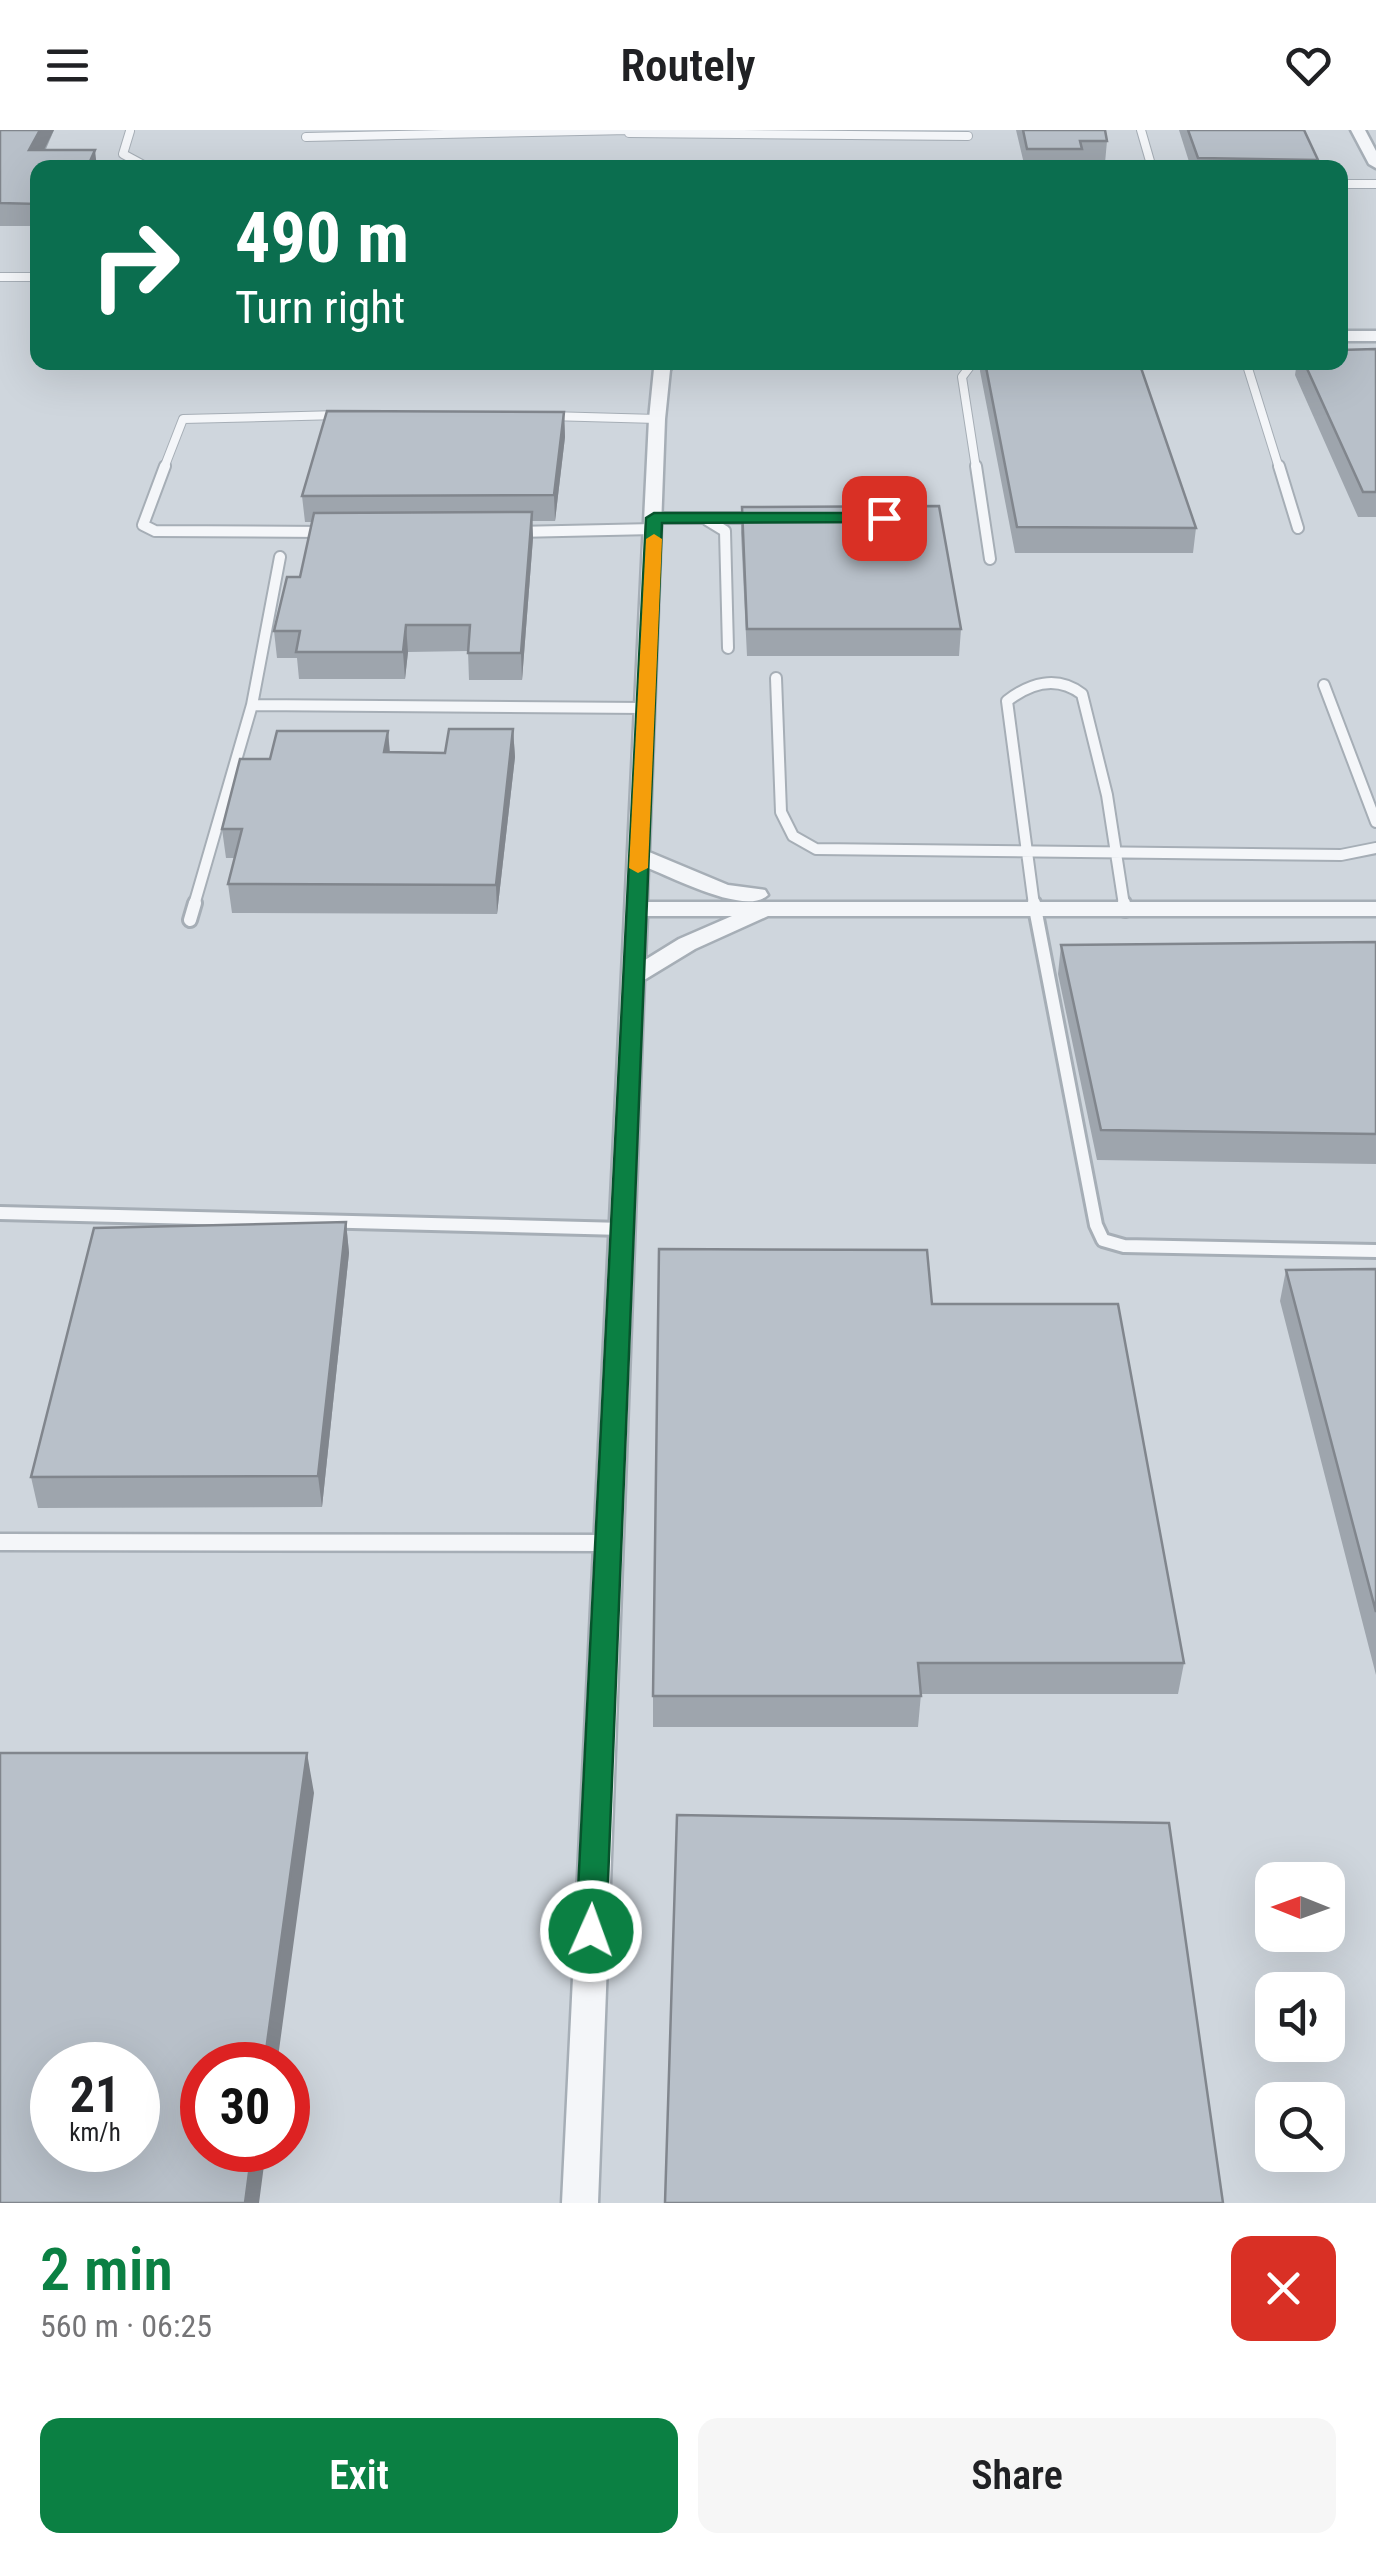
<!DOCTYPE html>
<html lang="en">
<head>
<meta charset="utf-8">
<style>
	body { margin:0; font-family:"Roboto Condensed",sans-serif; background:#f6f6f6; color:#202124; height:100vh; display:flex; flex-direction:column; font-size:38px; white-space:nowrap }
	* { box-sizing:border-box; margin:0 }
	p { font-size:32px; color:#757577 }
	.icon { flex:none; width:55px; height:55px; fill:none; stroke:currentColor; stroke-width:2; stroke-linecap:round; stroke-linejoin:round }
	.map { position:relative; height:2073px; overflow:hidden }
	.sheet { display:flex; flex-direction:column; background:#fff; flex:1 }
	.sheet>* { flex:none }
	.top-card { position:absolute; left:30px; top:30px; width:1318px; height:210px; border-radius:20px; box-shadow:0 10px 40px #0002; background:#0b6e4f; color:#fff; overflow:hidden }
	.needle { width:65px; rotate:271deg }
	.controls { position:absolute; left:1255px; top:1732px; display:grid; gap:20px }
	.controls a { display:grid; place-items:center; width:90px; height:90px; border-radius:20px; background:#fff; box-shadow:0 10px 40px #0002; font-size:50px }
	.speed { position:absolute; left:30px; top:1912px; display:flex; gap:20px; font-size:50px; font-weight:700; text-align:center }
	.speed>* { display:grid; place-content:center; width:130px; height:130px; border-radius:50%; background:#fff; box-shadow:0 10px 40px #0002; line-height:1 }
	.speed small { font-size:25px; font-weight:400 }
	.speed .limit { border:15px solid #d22; background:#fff; color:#111 }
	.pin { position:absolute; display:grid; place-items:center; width:85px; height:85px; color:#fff; margin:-42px; border-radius:20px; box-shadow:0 5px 15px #0006 }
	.me { position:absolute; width:110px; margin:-55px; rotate:2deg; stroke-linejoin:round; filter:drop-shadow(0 0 8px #0008) }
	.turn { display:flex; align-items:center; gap:35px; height:210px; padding:0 40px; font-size:45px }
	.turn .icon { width:130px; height:130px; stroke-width:2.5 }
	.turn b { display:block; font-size:70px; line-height:85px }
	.round { display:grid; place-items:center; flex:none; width:105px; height:105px; border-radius:20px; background:#f6f6f6 }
	.overview { display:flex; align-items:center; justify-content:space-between; height:170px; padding:0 40px }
	h1 { font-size:60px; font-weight:600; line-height:75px; color:#0b8043 }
	.button { display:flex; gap:20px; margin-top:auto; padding:20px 40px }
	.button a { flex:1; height:115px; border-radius:20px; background:#0b8043; color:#fff; font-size:40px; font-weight:600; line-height:115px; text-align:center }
	.button a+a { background:#f6f6f6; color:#202124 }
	header { display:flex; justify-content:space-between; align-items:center; height:130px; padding:0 40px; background:#fff; font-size:45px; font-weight:600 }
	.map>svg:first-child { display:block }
	.built { fill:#cfd6dd; fill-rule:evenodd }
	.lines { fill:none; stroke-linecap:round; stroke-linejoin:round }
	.service-far3-casing { stroke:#a6aeb6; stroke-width:10 }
	.service-far2-casing { stroke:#a6aeb6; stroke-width:14 }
	.service-far1-casing { stroke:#a6aeb6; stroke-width:18 }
	.service-casing { stroke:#a6aeb6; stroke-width:21 }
	.minor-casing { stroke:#a6aeb6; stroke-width:5 }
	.service-far3 { stroke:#f4f6f9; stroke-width:8 }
	.service-far2 { stroke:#f4f6f9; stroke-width:10 }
	.service-far1 { stroke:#f4f6f9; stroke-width:12 }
	.service { stroke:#f4f6f9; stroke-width:16 }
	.minor { fill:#f4f6f9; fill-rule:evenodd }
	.wall { fill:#9ea5ad }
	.shaded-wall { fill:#81868d }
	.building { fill:#b8c0c9; stroke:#81868d; stroke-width:2.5; fill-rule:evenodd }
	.route { fill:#0b8043; stroke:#07532c; stroke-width:2.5 }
	.slow { fill:#f59e0b }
</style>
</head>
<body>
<header><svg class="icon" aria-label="menu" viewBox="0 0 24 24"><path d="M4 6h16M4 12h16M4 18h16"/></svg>Routely<svg class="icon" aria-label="heart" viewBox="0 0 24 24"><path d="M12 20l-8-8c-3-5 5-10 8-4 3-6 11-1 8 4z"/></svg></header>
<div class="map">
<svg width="1376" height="2073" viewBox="0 0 1376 2073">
	<rect width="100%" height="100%" fill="#e1e6eb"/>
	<path class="built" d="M 0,0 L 1376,0 L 1376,2073 L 0,2073 ZM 38,38 L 1340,38 L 1340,232 L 38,232 ZM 1272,1750 L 1328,1750 L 1328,1805 L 1272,1805 ZM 1272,1860 L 1328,1860 L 1328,1915 L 1272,1915 ZM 52,1935 L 138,1935 L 138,2020 L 52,2020 ZM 202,1935 L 288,1935 L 288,2020 L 202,2020 ZM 1272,1970 L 1328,1970 L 1328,2025 L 1272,2025 Z"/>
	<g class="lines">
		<defs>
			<path id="service-far3" d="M 1141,0 L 1152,38
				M 130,1 L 123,24 L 149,38
				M 629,3 L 968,6
				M 306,7 L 629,0
				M 1340,54 L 1376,54
				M 0,147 L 38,147
				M 1246,232 L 1279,338
				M 549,286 L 657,289
				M 164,338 L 183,289 L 339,285
				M 976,338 L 962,247 L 971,235 L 986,232"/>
			<path id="service-far2" d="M 165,336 L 143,395 L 155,401 L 326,402
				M 976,336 L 990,429
				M 1279,336 L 1298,398
				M 654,388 L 757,388
				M 707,390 L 725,401 L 728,518
				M 516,402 L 654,399
				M 776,548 L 781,682 L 793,706 L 816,719 L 1341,725 L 1376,718
				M 1324,555 L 1376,692
				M 252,575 L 280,427
				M 194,775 L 252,575 L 645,578
				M 1034,775 L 1007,571 C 1030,553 1057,545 1082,564 L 1107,665 L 1124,775"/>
			<path id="service-far1" d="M 1034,773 L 1096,1095 L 1103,1110 L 1124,1116 L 1376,1121
				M 1124,773 L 1125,780
				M 190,790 L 195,773
				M 0,1083 L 623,1099"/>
			<path id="service" d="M 0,1412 L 606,1413"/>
			<path id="minor" d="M 1351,0 L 1365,0 L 1376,21 L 1376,38 L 1369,34 Z
				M 1340,201 L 1376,201 L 1376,211 L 1340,211 Z
				M 659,232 L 676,232 L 670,240 L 665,289 L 649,722 L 728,755 L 765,760 L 768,765 C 746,786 674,748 648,738 L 647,772 L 1376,772 L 1376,786 L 768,786 L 695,819 L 644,850 L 598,2073 L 562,2073 L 649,289 L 654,239 ZM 647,786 L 732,786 L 679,809 L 645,830 Z"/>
		</defs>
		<use href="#service-far3" class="service-far3-casing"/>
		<use href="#service-far2" class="service-far2-casing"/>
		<use href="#service-far1" class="service-far1-casing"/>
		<use href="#service" class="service-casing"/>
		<use href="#minor" class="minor-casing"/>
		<use href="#service-far3" class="service-far3"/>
		<use href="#service-far2" class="service-far2"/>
		<use href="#service-far1" class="service-far1"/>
		<use href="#service" class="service"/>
		<use href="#minor" class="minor"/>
	</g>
	<path class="wall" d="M 0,0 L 54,0 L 38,38 L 38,96 L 0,96 Z
		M 1016,0 L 1105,0 L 1107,11 L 1105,33 L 1080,33 L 1080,38 L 1025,38 Z
		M 1179,0 L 1304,0 L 1318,30 L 1317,38 L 1191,38 Z
		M 1376,219 L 1376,387 L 1358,387 L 1295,245 L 1297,232 L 1340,232 Z
		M 981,232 L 1139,232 L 1196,398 L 1193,423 L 1015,423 L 980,241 Z
		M 564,282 L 565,307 L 555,391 L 532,391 L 533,408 L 522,550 L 469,550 L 468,521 L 408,522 L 405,549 L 299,549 L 297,528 L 277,528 L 274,501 L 300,447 L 312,392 L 305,392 L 302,366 Z
		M 742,377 L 961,499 L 959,526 L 747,526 L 741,403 Z
		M 513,599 L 515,627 L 497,784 L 232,783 L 228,754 L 235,728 L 226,728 L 222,699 L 270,629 L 388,601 L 390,622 L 445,623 Z
		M 1376,812 L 1376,1034 L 1097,1030 L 1058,844 L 1061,815 Z
		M 346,1092 L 349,1123 L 322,1377 L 38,1378 L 31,1347 Z
		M 1376,1139 L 1376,1545 L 1280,1171 L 1286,1140 Z
		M 932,1174 L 1184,1533 L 1178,1564 L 921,1564 L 918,1597 L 653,1597 L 653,1566 Z"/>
	<path class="shaded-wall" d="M 40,0 L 54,0 L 33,42 L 29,20 Z
		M 95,20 L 97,38 L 87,38 Z
		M 564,282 L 565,307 L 555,391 L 554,365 Z
		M 532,382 L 533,408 L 522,550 L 521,523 Z
		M 406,495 L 408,522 L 405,549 L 403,522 Z
		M 513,599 L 515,627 L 497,784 L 496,755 Z
		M 388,601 L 390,628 L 384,622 Z
		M 346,1092 L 349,1123 L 322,1377 L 318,1346 Z
		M 307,1623 L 314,1663 L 277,1935 L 264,1935 Z
		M 252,2020 L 266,2020 L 259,2073 L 245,2073 Z"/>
	<path class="building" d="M 0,0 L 40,0 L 29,20 L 95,20 L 87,38 L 38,38 L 38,74 L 0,73 Z
		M 1023,0 L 1105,0 L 1107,11 L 1080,11 L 1082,19 L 1027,19 Z
		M 1188,0 L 1304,0 L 1318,30 L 1198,28 Z
		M 1376,219 L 1376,362 L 1363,362 L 1304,232 L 1340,232 L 1340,220 Z
		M 985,232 L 1139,232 L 1196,398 L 1017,397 Z
		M 327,281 L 564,282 L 554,365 L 302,366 Z
		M 939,376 L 961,499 L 747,499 L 742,377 Z
		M 532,382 L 521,523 L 468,523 L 470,495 L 406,495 L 403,522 L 296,522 L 300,501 L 274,501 L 287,447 L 300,447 L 314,383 Z
		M 449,599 L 513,599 L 496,755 L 228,754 L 242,699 L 222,699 L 240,629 L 270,629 L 277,601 L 388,601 L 384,622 L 445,623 Z
		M 1376,812 L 1376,1004 L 1101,1000 L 1061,815 Z
		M 346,1092 L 318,1346 L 31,1347 L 94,1098 Z
		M 659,1119 L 927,1120 L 932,1174 L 1118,1174 L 1184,1533 L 918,1533 L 921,1566 L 653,1566 Z
		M 1376,1139 L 1376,1482 L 1286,1140 Z
		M 0,1623 L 307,1623 L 264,1935 L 202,1935 L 202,2020 L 252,2020 L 245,2073 L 0,2073 ZM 52,1935 L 138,1935 L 138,2020 L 52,2020 Z
		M 677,1685 L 1169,1693 L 1223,2073 L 665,2073 Z"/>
	<path class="route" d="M 884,383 L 890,385 L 890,392 L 662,393 L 606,1801 L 602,1810 L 591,1814 L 580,1810 L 576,1801 L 646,388 L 654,383 Z"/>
	<path class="slow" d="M 654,404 L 662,409 L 648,738 L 638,743 L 629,738 L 646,409 Z"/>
</svg>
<div class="controls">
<a><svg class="needle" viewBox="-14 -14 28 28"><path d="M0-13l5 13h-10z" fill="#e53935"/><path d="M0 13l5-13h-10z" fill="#757577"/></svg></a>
<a><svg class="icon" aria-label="sound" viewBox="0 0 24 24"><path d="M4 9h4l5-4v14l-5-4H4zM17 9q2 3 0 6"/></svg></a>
<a><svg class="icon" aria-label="search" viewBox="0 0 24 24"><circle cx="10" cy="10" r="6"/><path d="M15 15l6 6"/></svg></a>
</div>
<div class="speed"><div>21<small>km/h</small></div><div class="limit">30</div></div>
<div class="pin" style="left:884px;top:388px;background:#d93025"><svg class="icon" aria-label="arrive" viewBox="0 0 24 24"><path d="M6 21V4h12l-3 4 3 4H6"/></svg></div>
<svg class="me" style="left:591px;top:1801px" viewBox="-20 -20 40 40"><circle r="17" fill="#0b8043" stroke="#fff" stroke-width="3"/><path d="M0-11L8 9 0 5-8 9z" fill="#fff"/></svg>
<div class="top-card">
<div class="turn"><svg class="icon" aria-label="right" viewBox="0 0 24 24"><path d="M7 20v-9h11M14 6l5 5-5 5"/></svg><div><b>490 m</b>Turn right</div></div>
</div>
</div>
<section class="sheet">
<div class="overview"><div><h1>2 min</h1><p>560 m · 06:25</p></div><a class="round" style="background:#d93025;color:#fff"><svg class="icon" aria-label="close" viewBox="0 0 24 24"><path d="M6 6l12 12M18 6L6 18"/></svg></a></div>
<div class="button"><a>Exit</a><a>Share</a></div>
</section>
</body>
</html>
